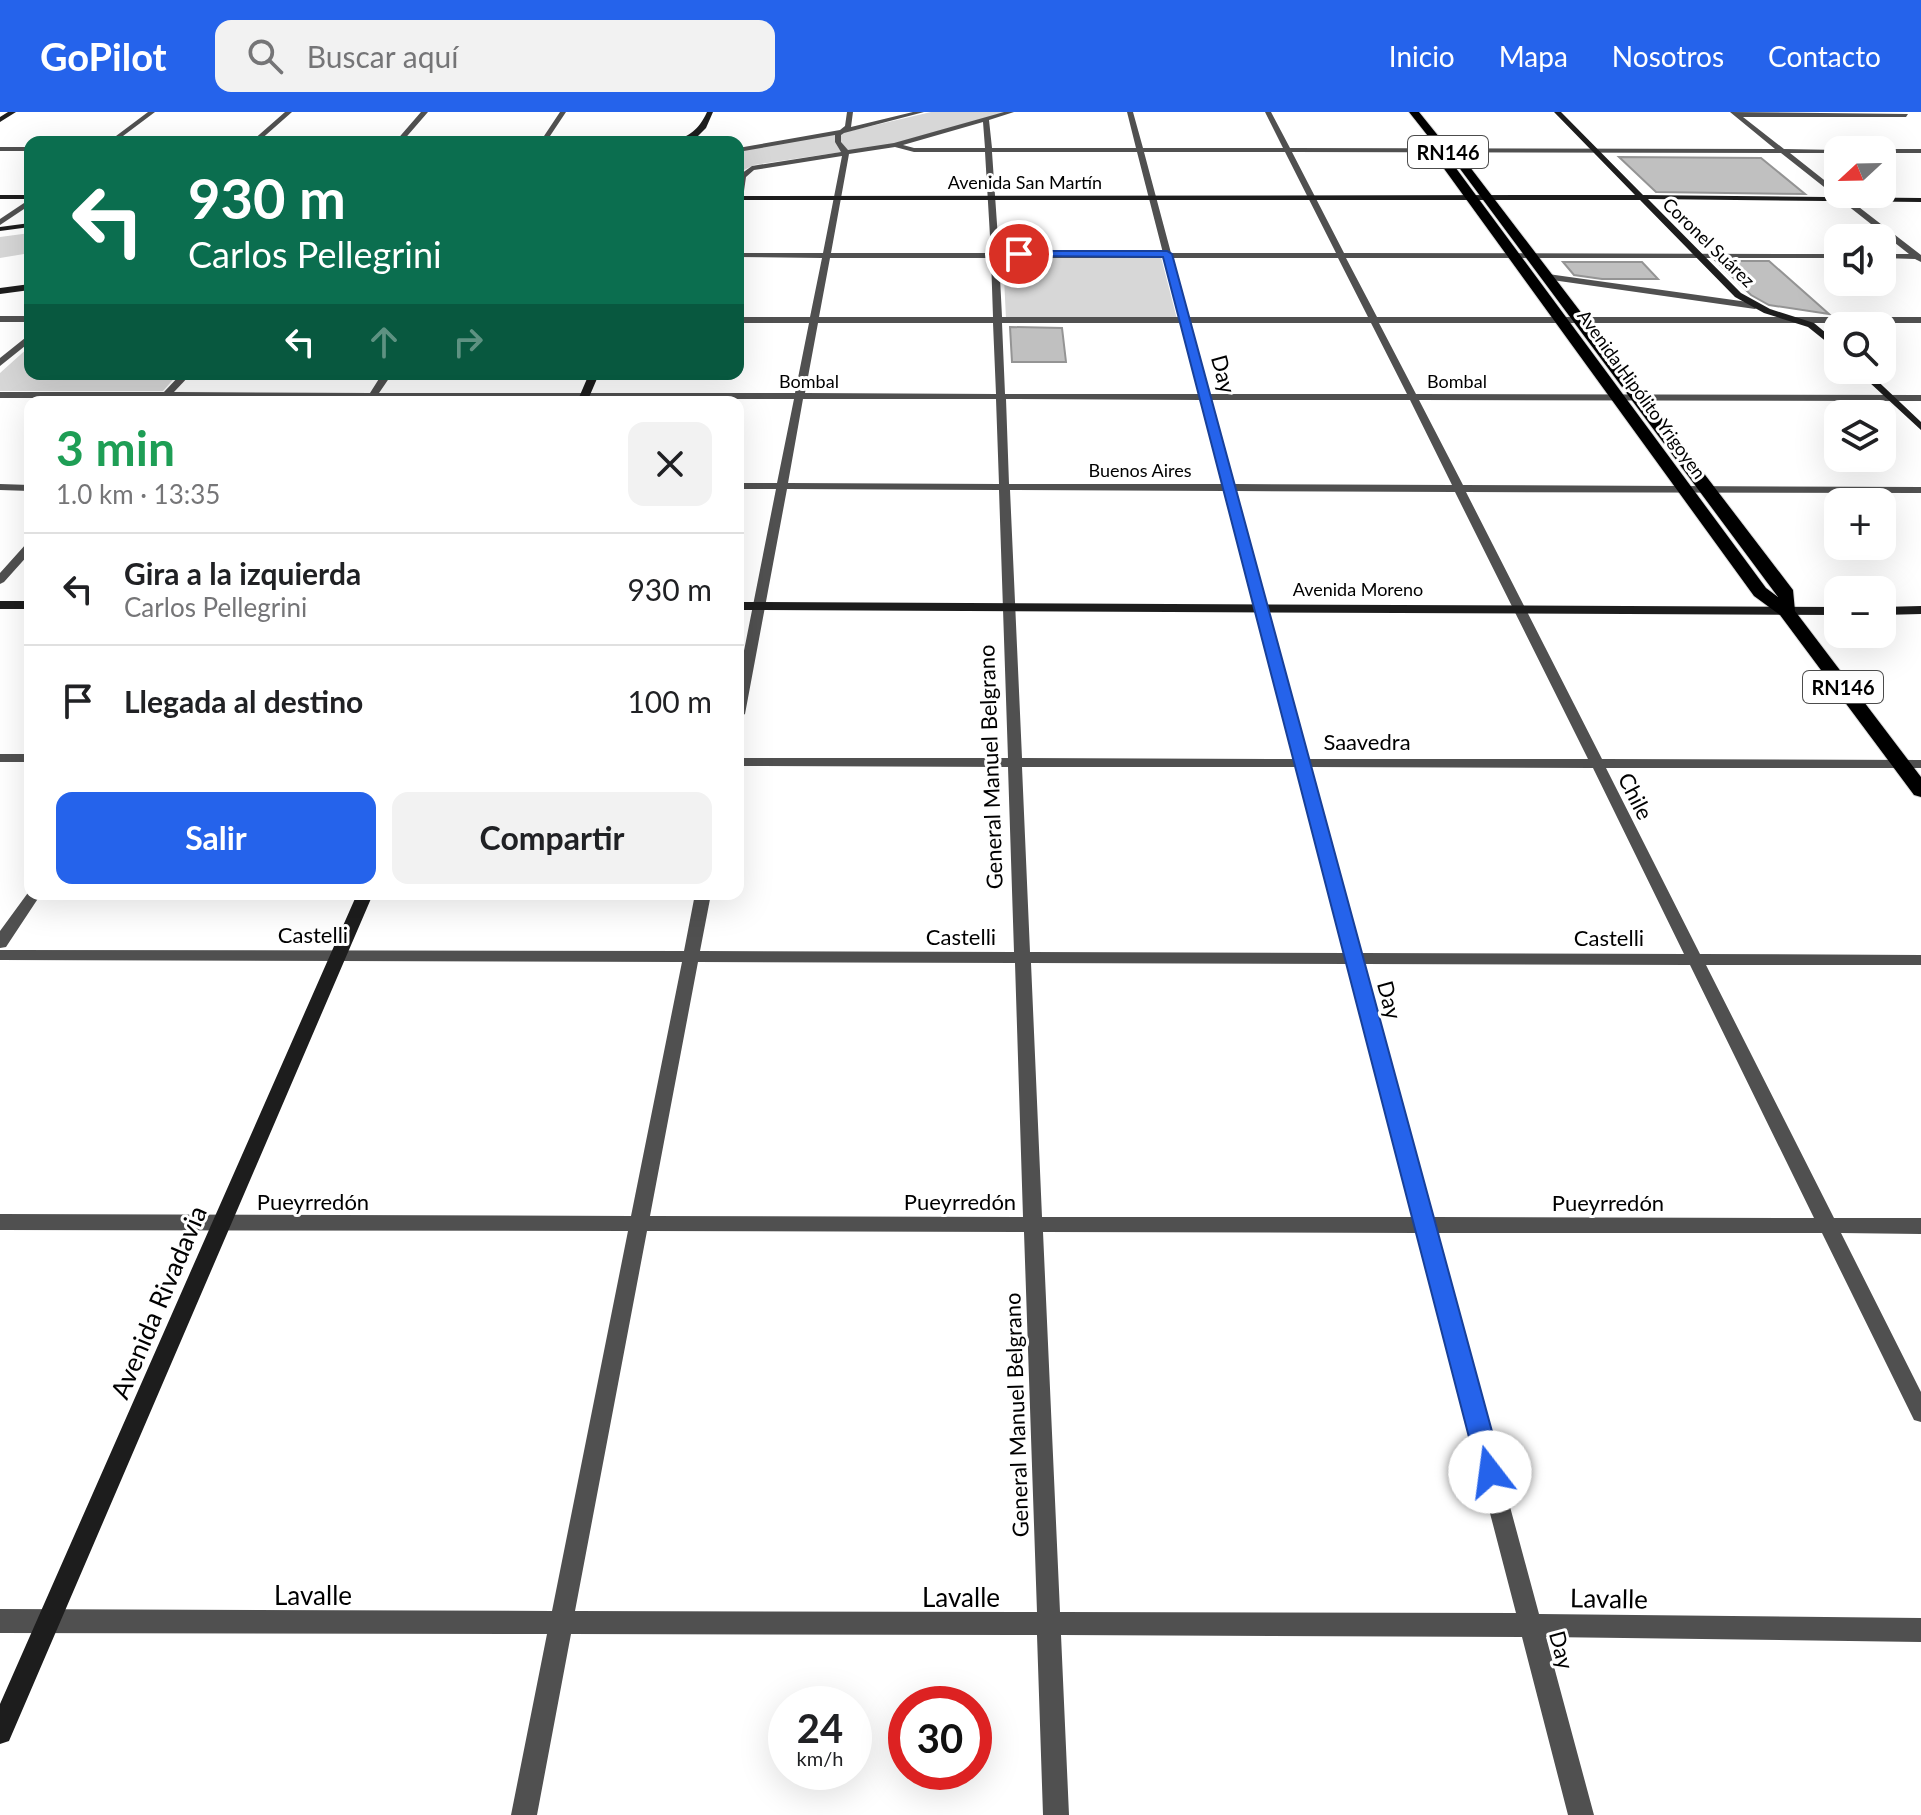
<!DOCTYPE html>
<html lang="es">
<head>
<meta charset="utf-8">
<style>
	body { margin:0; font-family:Lato,sans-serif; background:#f2f2f2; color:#202124; height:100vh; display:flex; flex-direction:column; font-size:30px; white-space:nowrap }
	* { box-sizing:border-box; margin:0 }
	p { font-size:26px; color:#757577 }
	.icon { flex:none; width:44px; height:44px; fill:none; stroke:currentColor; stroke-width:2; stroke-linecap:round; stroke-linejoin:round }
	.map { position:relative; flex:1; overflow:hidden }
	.drawer { position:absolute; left:24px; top:284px; width:720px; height:504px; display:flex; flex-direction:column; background:#fff; border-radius:16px; box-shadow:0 8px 32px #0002 }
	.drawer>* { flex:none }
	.guide { position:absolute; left:24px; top:24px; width:720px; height:244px; border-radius:16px; box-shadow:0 8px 32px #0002; background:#0b6e4f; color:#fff; overflow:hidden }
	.needle { width:52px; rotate:248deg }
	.controls { position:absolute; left:1824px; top:24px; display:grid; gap:16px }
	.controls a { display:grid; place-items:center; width:72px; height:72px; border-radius:16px; background:#fff; box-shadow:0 8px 32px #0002; font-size:40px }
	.speed { position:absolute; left:768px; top:1574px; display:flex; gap:16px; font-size:40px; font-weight:700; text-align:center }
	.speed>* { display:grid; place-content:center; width:104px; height:104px; border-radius:50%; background:#fff; box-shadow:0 8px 32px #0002; line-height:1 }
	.speed small { font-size:20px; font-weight:400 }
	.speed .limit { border:12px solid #d22; background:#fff; color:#111 }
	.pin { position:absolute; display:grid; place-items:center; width:68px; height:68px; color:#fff; margin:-34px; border:4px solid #fff; border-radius:50%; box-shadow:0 2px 8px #0007 }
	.me { position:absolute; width:88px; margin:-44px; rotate:345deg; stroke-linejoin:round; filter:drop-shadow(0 0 6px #0008) }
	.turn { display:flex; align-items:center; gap:28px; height:168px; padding:0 32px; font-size:36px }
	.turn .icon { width:104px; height:104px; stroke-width:2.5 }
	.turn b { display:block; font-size:56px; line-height:68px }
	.lanes { display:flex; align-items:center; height:76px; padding:0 32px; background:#0003; justify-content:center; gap:40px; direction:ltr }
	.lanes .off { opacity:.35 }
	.round { display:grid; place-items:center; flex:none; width:84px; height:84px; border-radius:16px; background:#f2f2f2 }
	.headline { display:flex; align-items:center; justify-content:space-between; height:136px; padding:0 32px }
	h1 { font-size:48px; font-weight:700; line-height:60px; color:#1e9e55 }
	.primary-button { display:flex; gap:16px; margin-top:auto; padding:16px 32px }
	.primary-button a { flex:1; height:92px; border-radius:16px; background:#2563eb; color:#fff; font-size:32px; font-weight:700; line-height:92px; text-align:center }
	.primary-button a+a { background:#f2f2f2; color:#202124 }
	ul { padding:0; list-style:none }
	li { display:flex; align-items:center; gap:24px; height:112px; padding:0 32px; border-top:2px solid #e0e0e0 }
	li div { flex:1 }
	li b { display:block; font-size:30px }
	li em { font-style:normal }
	header { display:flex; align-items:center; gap:48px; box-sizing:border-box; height:112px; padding:0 40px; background:#2563eb; color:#fff }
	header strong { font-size:38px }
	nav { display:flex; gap:44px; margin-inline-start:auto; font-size:28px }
	.search { width:560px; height:72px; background:#f2f2f2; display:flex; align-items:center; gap:20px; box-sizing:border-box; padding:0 28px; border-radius:16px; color:#757577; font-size:30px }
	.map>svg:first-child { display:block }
	.green { fill:#d7d7d7 }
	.building { fill:#c0c0c0; stroke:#949494; stroke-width:2 }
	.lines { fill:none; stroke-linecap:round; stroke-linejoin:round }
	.highway-casing { stroke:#dbdbdb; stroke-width:2 }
	.street { fill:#505050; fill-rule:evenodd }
	.secondary { fill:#1d1d1d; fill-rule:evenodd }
	.highway { fill:#000; fill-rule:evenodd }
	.route { fill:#2563eb; stroke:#184099; stroke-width:2 }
	.labels { text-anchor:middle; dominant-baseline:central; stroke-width:6; stroke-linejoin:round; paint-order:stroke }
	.far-street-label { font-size:18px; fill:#000; stroke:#fff }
	.shield { fill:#fff; stroke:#4c4c4c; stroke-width:2 }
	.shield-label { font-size:20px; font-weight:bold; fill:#000 }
	.street-label { font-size:22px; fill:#000; stroke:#fff }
	.near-street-label { font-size:26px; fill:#000; stroke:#fff }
</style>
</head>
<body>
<header>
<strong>GoPilot</strong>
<div class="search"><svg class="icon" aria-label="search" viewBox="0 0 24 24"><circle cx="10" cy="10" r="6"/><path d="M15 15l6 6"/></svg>Buscar aquí</div>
<nav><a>Inicio</a><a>Mapa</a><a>Nosotros</a><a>Contacto</a></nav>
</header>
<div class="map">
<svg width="1921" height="1703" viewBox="0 0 1921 1703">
	<rect width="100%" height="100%" fill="#fff"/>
	<path class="green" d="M 931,0 L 1006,0 L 889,33 L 754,53 L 738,61 L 738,39 L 850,19 Z
		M 30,121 L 30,141 L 0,146 L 0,125 Z
		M 1003,145 L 1161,145 L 1177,207 L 1006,207 Z
		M 30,234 L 30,262 L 178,262 L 163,279 L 0,279 L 0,261 Z"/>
	<path class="building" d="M 1619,45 L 1761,46 L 1805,82 L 1656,80 Z
		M 1716,149 L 1769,149 L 1829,202 L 1769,193 L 1751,183 Z
		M 1563,150 L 1642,150 L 1658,167 L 1602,167 L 1574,163 Z
		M 1010,215 L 1062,216 L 1066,250 L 1012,250 Z"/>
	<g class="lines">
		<defs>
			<path id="highway" d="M 1409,0 L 1419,0 L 1448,36 L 1460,42 L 1793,478 L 1795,499 L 1921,665 L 1921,685 L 1914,683 L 1780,503 L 1754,484 L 1437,47 L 1439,38 ZM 1447,44 L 1452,46 L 1778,485 L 1766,476 Z"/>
		</defs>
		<use href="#highway" class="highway-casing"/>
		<path class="street" d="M 148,0 L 155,0 L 115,30 L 108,30 Z
			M 285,0 L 292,0 L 258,30 L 251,30 Z
			M 421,0 L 428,0 L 402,30 L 395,30 Z
			M 560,0 L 566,0 L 546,30 L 540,30 Z
			M 847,0 L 853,0 L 851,15 L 913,0 L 924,0 L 844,21 L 841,23 L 841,30 L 848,38 L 894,31 L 1004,0 L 1014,0 L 989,8 L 992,36 L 1136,36 L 1127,0 L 1133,0 L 1143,36 L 1283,36 L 1265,0 L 1271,0 L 1290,36 L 1775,37 L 1730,0 L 1908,2 L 1906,5 L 1743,5 L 1784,37 L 1840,38 L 1838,41 L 1790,41 L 1838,79 L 1838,82 L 1842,82 L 1921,143 L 1921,150 L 1915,147 L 1882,146 L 1882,142 L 1909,142 L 1781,41 L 1292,40 L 1344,141 L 1838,142 L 1838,146 L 1346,146 L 1377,205 L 1921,205 L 1921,211 L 1379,211 L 1416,282 L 1921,283 L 1921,289 L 1419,288 L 1463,373 L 1921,375 L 1921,381 L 1466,380 L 1602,647 L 1921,648 L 1921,656 L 1606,656 L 1700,842 L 1921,843 L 1921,853 L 1706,853 L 1834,1106 L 1921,1106 L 1921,1122 L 1841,1121 L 1921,1280 L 1921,1310 L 1914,1308 L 1822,1121 L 1436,1121 L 1539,1502 L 1921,1506 L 1921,1530 L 1546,1525 L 1594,1703 L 1568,1703 L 1522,1525 L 1061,1523 L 1069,1703 L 1043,1703 L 1037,1523 L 571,1522 L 537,1703 L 511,1703 L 547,1522 L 0,1521 L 0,1497 L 552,1499 L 628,1119 L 0,1118 L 0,1102 L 631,1104 L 682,850 L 0,848 L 0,838 L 684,839 L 695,782 L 711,782 L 700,839 L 1014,840 L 1008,655 L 738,654 L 738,646 L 1008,646 L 999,378 L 787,377 L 745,602 L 738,606 L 738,569 L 776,377 L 738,377 L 738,371 L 777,371 L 794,287 L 376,287 L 373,290 L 365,290 L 366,286 L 169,286 L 163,290 L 159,286 L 0,286 L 0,280 L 164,280 L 181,262 L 191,262 L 174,280 L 370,281 L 382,262 L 392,262 L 379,281 L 795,281 L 809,211 L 738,211 L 738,205 L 810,205 L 822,146 L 738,145 L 738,141 L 823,141 L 842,44 L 754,58 L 746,65 L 743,86 L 739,88 L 738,64 L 752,54 L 841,40 L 835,30 L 835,23 L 738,40 L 738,36 L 840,18 L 845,14 ZM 983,10 L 985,36 L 914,36 L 903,33 ZM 895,35 L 914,40 L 985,40 L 991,141 L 831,141 L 849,42 ZM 992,40 L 1137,40 L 1163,141 L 999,141 ZM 1144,40 L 1285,40 L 1336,141 L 1171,141 ZM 830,146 L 991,146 L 993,205 L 819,205 ZM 999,146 L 1165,146 L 1180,205 L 1002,205 ZM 1173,146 L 1338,146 L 1368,205 L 1189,205 ZM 818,211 L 993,211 L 996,282 L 805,281 ZM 1002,211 L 1181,211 L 1200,282 L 1005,282 ZM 1190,211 L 1371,211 L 1407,282 L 1210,282 ZM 803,287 L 996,287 L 999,372 L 788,371 ZM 1006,287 L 1201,288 L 1223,372 L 1009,372 ZM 1211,288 L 1410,288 L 1452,373 L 1234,372 ZM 1010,378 L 1225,379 L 1294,647 L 1022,646 ZM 1236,379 L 1455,380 L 1588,647 L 1308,647 ZM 1022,655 L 1297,655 L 1345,841 L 1030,840 ZM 1310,655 L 1593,656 L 1684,842 L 1361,841 ZM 698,850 L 1015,851 L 1023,1105 L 650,1104 ZM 1031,851 L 1348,852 L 1413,1105 L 1042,1105 ZM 1364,852 L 1690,853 L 1814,1106 L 1432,1105 ZM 647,1119 L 1024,1120 L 1037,1500 L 575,1499 ZM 1043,1120 L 1417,1121 L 1516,1501 L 1060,1500 Z
			M 680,26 L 682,29 L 663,30 Z
			M 0,35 L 30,35 L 30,39 L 0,39 Z
			M 1882,37 L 1921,37 L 1921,41 L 1882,41 L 1882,38 L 1879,38 Z
			M 30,87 L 30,93 L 0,113 L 0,107 Z
			M 1548,162 L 1755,191 L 1759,194 L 1755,197 L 1545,167 L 1545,163 Z
			M 0,204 L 30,204 L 30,210 L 0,210 Z
			M 30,222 L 30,230 L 0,254 L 0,246 Z
			M 0,372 L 30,373 L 30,379 L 0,378 Z
			M 30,431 L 30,441 L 4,470 L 0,472 L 0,461 L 26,432 Z
			M 0,642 L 30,642 L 30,650 L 0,650 Z
			M 30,778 L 30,782 L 41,782 L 6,835 L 0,836 L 0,819 Z"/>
		<path class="secondary" d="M 8,0 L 16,0 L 0,10 L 0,5 Z
			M 707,0 L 713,0 L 706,16 L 698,24 L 722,30 L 673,30 C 690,23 698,19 707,0 Z
			M 1554,0 L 1561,0 L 1643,83 L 1921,86 L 1921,90 L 1648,87 L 1741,181 L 1770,197 L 1814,211 L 1838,231 L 1838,239 L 1808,215 L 1764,201 L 1735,185 L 1640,88 L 738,88 L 738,84 L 1635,83 Z
			M 0,83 L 30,83 L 30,87 L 0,87 Z
			M 30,111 L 30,115 L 0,119 L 0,115 Z
			M 30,172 L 30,178 L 0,182 L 0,176 Z
			M 1856,258 L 1866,258 L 1921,310 L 1921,318 Z
			M 589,262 L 599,262 L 587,290 L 577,290 Z
			M 0,489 L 30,489 L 30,497 L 0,497 Z
			M 738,490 L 1838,495 L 1838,503 L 738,498 Z
			M 1921,494 L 1921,502 L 1882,503 L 1882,495 Z
			M 357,782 L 373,782 L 9,1629 L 0,1632 L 0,1592 Z"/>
		<use href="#highway" class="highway"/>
	</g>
	<path class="route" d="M 1019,139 L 1167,139 L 1172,142 L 1503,1360 L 1499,1368 L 1490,1371 L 1482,1368 L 1478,1360 L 1163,145 L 1016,144 Z"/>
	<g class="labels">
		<g class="far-street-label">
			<text x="1025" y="70">Avenida San Martín</text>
			<text transform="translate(1709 130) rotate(44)">Coronel Suárez</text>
			<text x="809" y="269">Bombal</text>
			<text x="1457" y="269">Bombal</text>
			<text transform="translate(1642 282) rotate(54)">Avenida Hipólito Yrigoyen</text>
			<text x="1140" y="358">Buenos Aires</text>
			<text x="1358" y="477">Avenida Moreno</text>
		</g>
		<g class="shield">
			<rect x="1408" y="24" width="80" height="32" rx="6"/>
			<rect x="1803" y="559" width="80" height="32" rx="6"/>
		</g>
		<g class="shield-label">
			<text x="1448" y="40">RN146</text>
			<text x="1843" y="575">RN146</text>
		</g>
		<g class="street-label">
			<text transform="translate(1224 262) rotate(75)">Day</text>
			<text x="1367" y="629">Saavedra</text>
			<text transform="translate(990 655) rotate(-92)">General Manuel Belgrano</text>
			<text transform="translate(1636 684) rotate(63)">Chile</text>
			<text x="313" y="822">Castelli</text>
			<text x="961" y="824">Castelli</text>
			<text x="1609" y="825">Castelli</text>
			<text transform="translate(1390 888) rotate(75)">Day</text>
			<text x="313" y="1089">Pueyrredón</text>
			<text x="960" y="1089">Pueyrredón</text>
			<text x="1608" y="1090">Pueyrredón</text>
			<text transform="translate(1016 1303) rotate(-92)">General Manuel Belgrano</text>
			<text transform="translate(1562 1538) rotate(75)">Day</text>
		</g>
		<g class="near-street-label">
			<text transform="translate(158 1190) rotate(-67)">Avenida Rivadavia</text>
			<text x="313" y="1483">Lavalle</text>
			<text x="961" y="1485">Lavalle</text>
			<text transform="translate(1609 1486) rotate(1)">Lavalle</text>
		</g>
	</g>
</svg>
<div class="controls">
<a><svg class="needle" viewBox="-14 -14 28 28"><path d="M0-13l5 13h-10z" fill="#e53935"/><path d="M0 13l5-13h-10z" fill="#757577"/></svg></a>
<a><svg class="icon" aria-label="sound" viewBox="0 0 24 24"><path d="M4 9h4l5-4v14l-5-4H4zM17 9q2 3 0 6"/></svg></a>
<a><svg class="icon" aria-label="search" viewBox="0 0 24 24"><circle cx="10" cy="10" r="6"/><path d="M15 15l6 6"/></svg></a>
<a><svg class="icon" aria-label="layers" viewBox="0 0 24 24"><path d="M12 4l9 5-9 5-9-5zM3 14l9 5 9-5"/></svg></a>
<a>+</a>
<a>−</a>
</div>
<div class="speed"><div>24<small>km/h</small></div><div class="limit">30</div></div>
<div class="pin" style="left:1019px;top:142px;background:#d93025"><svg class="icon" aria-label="arrive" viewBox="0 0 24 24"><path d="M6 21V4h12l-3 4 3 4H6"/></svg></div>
<svg class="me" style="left:1490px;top:1360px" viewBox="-20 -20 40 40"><circle r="19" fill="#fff"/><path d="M0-13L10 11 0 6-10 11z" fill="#2563eb"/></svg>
<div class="guide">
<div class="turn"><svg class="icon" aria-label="left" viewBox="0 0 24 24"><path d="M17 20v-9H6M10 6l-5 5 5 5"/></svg><div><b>930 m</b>Carlos Pellegrini</div></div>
<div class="lanes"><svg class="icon" aria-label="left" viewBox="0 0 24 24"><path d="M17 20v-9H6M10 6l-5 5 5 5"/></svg><svg class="icon off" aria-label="ahead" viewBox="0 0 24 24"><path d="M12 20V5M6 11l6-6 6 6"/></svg><svg class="icon off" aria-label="right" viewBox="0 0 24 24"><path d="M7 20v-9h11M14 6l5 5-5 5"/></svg></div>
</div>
<section class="drawer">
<div class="headline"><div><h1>3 min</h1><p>1.0 km · 13:35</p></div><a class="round"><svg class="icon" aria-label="close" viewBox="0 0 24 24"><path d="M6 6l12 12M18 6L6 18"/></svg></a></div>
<ul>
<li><svg class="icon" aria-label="left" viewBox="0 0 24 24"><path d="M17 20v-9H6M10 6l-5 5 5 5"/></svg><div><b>Gira a la izquierda</b><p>Carlos Pellegrini</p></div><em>930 m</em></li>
<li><svg class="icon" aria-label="arrive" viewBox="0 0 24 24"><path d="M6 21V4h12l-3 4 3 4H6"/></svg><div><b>Llegada al destino</b></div><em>100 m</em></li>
</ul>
<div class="primary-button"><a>Salir</a><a>Compartir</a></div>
</section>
</div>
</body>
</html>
